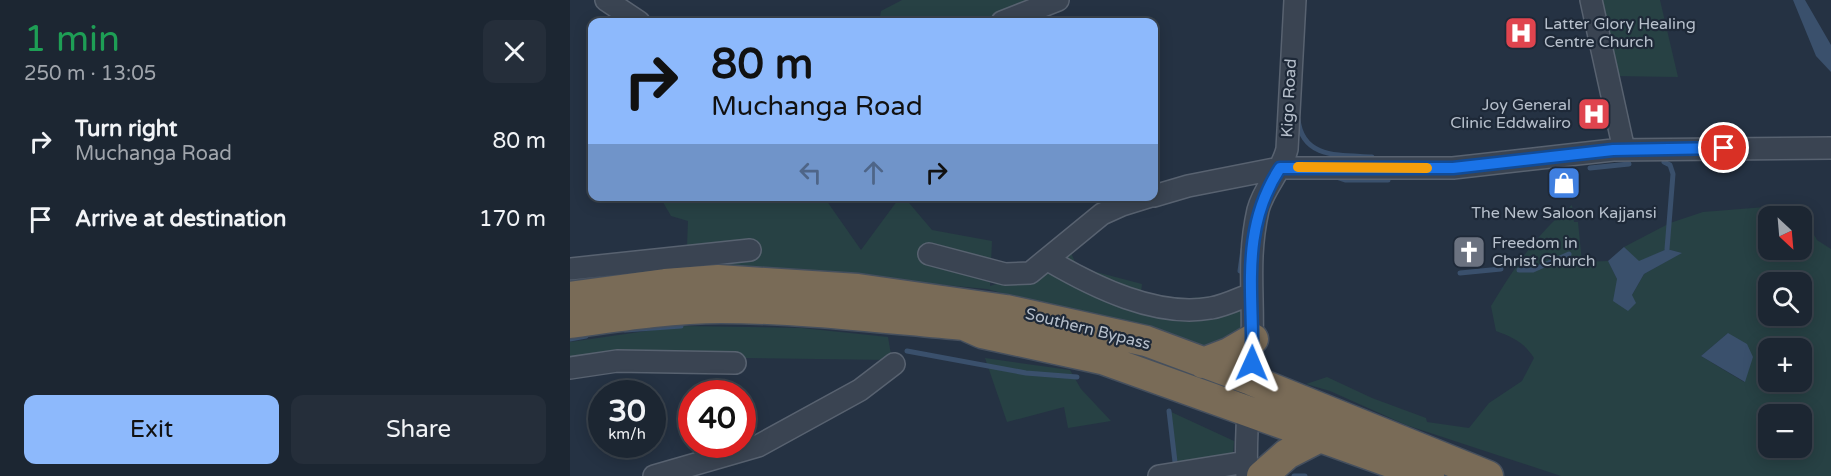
<!DOCTYPE html>
<html lang="en">
<head>
<meta charset="utf-8">
<style>
	body { margin:0; font-family:"Varela Round",sans-serif; background:#252e3a; color:#f1f3f6; height:100vh; display:flex; flex-direction:column; font-size:22px; white-space:nowrap }
	* { box-sizing:border-box; margin:0 }
	p { font-size:20px; color:#a0a5ac }
	.icon { flex:none; width:33px; height:33px; fill:none; stroke:currentColor; stroke-width:2; stroke-linecap:round; stroke-linejoin:round }
	.map { position:relative; flex:1; overflow:hidden }
	.sheet { display:flex; flex-direction:column; background:#1c2632; width:570px }
	.sheet>* { flex:none }
	.guide { position:absolute; left:18px; top:18px; width:570px; height:183px; border-radius:12px; box-shadow:0 3px 15px #0003,0 0 0 2px #3a434d; background:#8db9fc; color:#111; overflow:hidden }
	.needle { width:39px; rotate:154deg }
	.buttons { position:absolute; left:1188px; top:206px; display:grid; gap:12px }
	.buttons a { display:grid; place-items:center; width:54px; height:54px; border-radius:12px; background:#1c2632; box-shadow:0 3px 15px #0003,0 0 0 2px #3a434d; font-size:30px }
	.speed { position:absolute; left:18px; top:380px; display:flex; gap:12px; font-size:30px; font-weight:700; text-align:center }
	.speed>* { display:grid; place-content:center; width:78px; height:78px; border-radius:50%; background:#1c2632; box-shadow:0 3px 15px #0003,0 0 0 2px #3a434d; line-height:1 }
	.speed small { font-size:15px; font-weight:400 }
	.speed .limit { border:9px solid #d22; background:#fff; color:#111 }
	.pin { position:absolute; display:grid; place-items:center; width:51px; height:51px; color:#fff; margin:-26px; border:3px solid #fff; border-radius:50%; box-shadow:0 2px 6px #0007 }
	.me { position:absolute; width:66px; margin:-33px; rotate:1deg; stroke-linejoin:round; filter:drop-shadow(0 0 4px #0008) }
	.turn { display:flex; align-items:center; gap:21px; height:126px; padding:0 24px; font-size:27px }
	.turn .icon { width:78px; height:78px; stroke-width:2.5 }
	.turn b { display:block; font-size:42px; line-height:51px }
	.lanes { display:flex; align-items:center; height:57px; padding:0 24px; background:#0003; justify-content:center; gap:30px; direction:ltr }
	.lanes .off { opacity:.35 }
	.round { display:grid; place-items:center; flex:none; width:63px; height:63px; border-radius:12px; background:#252e3a }
	.summary { display:flex; align-items:center; justify-content:space-between; height:102px; padding:0 24px }
	h1 { font-size:36px; font-weight:600; line-height:45px; color:#1e9e55 }
	.button { display:flex; gap:12px; margin-top:auto; padding:12px 24px }
	.button a { flex:1; height:69px; border-radius:12px; background:#8db9fc; color:#111; font-size:24px; font-weight:600; line-height:69px; text-align:center }
	.button a+a { background:#252e3a; color:#f1f3f6 }
	ul { padding:0; list-style:none }
	li { display:flex; align-items:center; gap:18px; height:78px; padding:0 24px }
	li div { flex:1 }
	li b { display:block; font-size:22px }
	li em { font-style:normal }
	main { display:flex; flex:1; min-height:0 }
	.map>svg:first-child { display:block }
	.green { fill:#274144; fill-rule:evenodd }
	.water { fill:#3a506c }
	.lines { fill:none; stroke-linecap:round; stroke-linejoin:round }
	.stream { stroke:#3a506c; stroke-width:5 }
	.minor-casing { stroke:#586270; stroke-width:24 }
	.highway-casing { stroke:#454f5d; stroke-width:33 }
	.minor { stroke:#3a4452; stroke-width:21 }
	.highway { stroke:#796b57; stroke-width:30 }
	.route-casing { stroke:#114b97; stroke-width:15 }
	.route { stroke:#1a73e8; stroke-width:10 }
	.slow { stroke:#f59e0b; stroke-width:10 }
	.labels { text-anchor:middle; dominant-baseline:central; stroke-width:4.5; stroke-linejoin:round; paint-order:stroke }
	.poi-label { font-size:16px; fill:#b7c0cc; stroke:#1e2938; text-anchor:start }
	.street-label { font-size:16px; fill:#b7c0cc; stroke:#1e2938 }
</style>
</head>
<body>
<main>
<section class="sheet">
<div class="summary"><div><h1>1 min</h1><p>250 m · 13:05</p></div><a class="round"><svg class="icon" aria-label="close" viewBox="0 0 24 24"><path d="M6 6l12 12M18 6L6 18"/></svg></a></div>
<ul>
<li><svg class="icon" aria-label="right" viewBox="0 0 24 24"><path d="M7 20v-9h11M14 6l5 5-5 5"/></svg><div><b>Turn right</b><p>Muchanga Road</p></div><em>80 m</em></li>
<li><svg class="icon" aria-label="arrive" viewBox="0 0 24 24"><path d="M6 21V4h12l-3 4 3 4H6"/></svg><div><b>Arrive at destination</b></div><em>170 m</em></li>
</ul>
<div class="button"><a>Exit</a><a>Share</a></div>
</section>
<div class="map">
<svg width="1261" height="476" viewBox="0 0 1261 476">
	<rect width="100%" height="100%" fill="#253243"/>
	<path class="green" d="M 332,0 L 460,0 L 461,2 L 411,22 L 309,22 L 311,11 Z
		M 1025,0 L 1090,0 L 1108,77 L 1042,76 Z
		M 90,197 L 254,197 L 291,250 L 330,197 L 334,197 L 362,230 L 422,241 L 420,286 L 471,270 L 499,248 L 507,267 L 572,284 L 570,302 L 673,294 L 671,341 L 641,350 L 417,289 L 172,266 L 116,271 L 118,221 L 101,216 Z
		M 1002,205 L 1004,222 L 1008,222 L 1012,262 L 1038,261 L 1047,279 L 1062,295 L 1074,274 L 1111,253 L 1097,249 L 1069,262 L 1054,247 L 1100,223 L 1133,212 L 1208,206 L 1207,216 L 1198,216 L 1198,249 L 1232,249 L 1232,226 L 1240,228 L 1247,240 L 1261,249 L 1261,476 L 991,476 L 836,425 L 760,391 L 736,384 L 757,377 L 802,398 L 856,418 L 857,422 L 899,428 L 919,403 L 952,381 L 964,358 C 954,342 942,337 926,331 L 921,306 C 944,268 967,233 1002,205 ZM 1198,282 L 1232,282 L 1232,315 L 1198,315 ZM 1157,334 L 1174,382 L 1131,356 ZM 1198,348 L 1232,348 L 1232,381 L 1198,381 ZM 1198,414 L 1232,414 L 1232,447 L 1198,447 Z
		M 111,326 L 232,328 L 318,337 L 322,360 L 173,358 L 0,362 L 0,342 Z
		M 415,358 L 500,370 L 511,389 L 541,421 L 498,428 L 494,407 L 437,422 Z
		M 599,411 L 664,441 L 663,456 L 605,462 Z"/>
	<path class="water" d="M 1223,0 L 1235,0 L 1261,45 L 1261,72 L 1246,56 Z
		M 1054,247 L 1069,261 L 1097,249 L 1112,253 L 1074,274 L 1062,295 L 1066,303 L 1058,311 L 1043,301 L 1047,279 L 1038,261 Z
		M 1158,333 L 1177,344 L 1183,357 L 1175,382 L 1131,356 Z"/>
	<g class="lines">
		<path class="stream" d="M 728,119 C 732,159 770,155 802,157
			M 1094,162 L 1100,165 L 1103,174 L 1097,249
			M 1020,168 L 1059,164
			M 766,177 L 775,180 L 818,180
			M 949,270 L 963,270 L 999,254
			M 670,271 L 673,249
			M 890,273 L 931,269
			M 55,330 L 111,326
			M 0,339 L 16,336
			M 337,351 L 456,373 L 507,377
			M 599,411 L 605,462
			M 724,476 L 735,476"/>
		<defs>
			<path id="minor" d="M 36,0 L 69,22
				M 1021,0 L 1054,150
				M 432,22 L 488,0
				M 584,196 L 618,186 L 710,168 L 883,168 L 1043,150 L 1261,148
				M 359,254 L 435,274 L 460,273 L 532,214 L 552,205 L 581,196
				M 478,260 C 524,287 587,318 641,308 C 654,306 668,299 681,294
				M 0,269 L 180,250
				M 0,368 L 47,361 L 165,363
				M 84,476 L 188,446 L 290,390 L 324,364
				M 589,476 L 676,462
				M 677,476 C 674,432 681,387 682,343 C 684,296 677,259 688,210 C 694,187 712,171 717,149 L 725,0"/>
			<path id="highway" d="M 0,297 L 95,284 L 148,280 L 288,289 L 436,310 L 576,341 L 681,380 L 918,476
				M 0,323 C 50,316 101,308 151,308 C 232,308 313,318 394,325 L 412,333 L 532,359 L 859,476
				M 633,363 L 659,353 L 683,339
				M 692,476 L 717,454 L 750,437"/>
		</defs>
		<use href="#minor" class="minor-casing"/>
		<use href="#highway" class="highway-casing"/>
		<use href="#minor" class="minor"/>
		<use href="#highway" class="highway"/>
	</g>
	<g class="lines">
		<defs>
			<path id="route" d="M 682,363 C 684,293 669,231 710,168 L 883,168 L 1043,150 L 1154,148"/>
		</defs>
		<use href="#route" class="route-casing"/>
		<use href="#route" class="route"/>
		<path class="slow" d="M 728,167 L 857,168"/>
	</g>
	<defs>
		<symbol id="hospital-square" viewBox="-11 -11 22 22"><rect x="-9" y="-9" width="18" height="18" rx="4" fill="#e0444e" stroke="#1e2938"/><path d="M-5-5h3v3.5h4V-5h3V5h-3V1.5h-4V5h-3Z" fill="#fff"/></symbol>
		<symbol id="shop-square" viewBox="-11 -11 22 22"><rect x="-9" y="-9" width="18" height="18" rx="4" fill="#3f7fe0" stroke="#1e2938"/><path d="M-5-2.5h2.3a2.7 3.5 0 0 1 5.4 0H5L5.5 6h-11ZM-1.5-2.5h3a1.5 2.3 0 0 0-3 0Z" fill="#fff"/></symbol>
		<symbol id="church-square" viewBox="-11 -11 22 22"><rect x="-9" y="-9" width="18" height="18" rx="4" fill="#6b7280" stroke="#1e2938"/><path d="M-1.2-6h2.4v3.5h3.3v2.4h-3.3V6h-2.4V-.1h-3.3v-2.4h3.3Z" fill="#fff"/></symbol>
	</defs>
	<g fill-rule="evenodd">
		<use href="#hospital-square" x="932" y="14" width="38" height="38"/>
		<use href="#hospital-square" x="1005" y="95" width="38" height="38"/>
		<use href="#shop-square" x="975" y="164" width="38" height="38"/>
		<use href="#church-square" x="880" y="233" width="38" height="38"/>
	</g>
	<g class="labels">
		<g class="poi-label">
			<text x="974" y="24">Latter Glory Healing<tspan x="974" dy="18">Centre Church</tspan></text>
			<text x="1001" y="105" text-anchor="end">Joy General<tspan x="1001" dy="18">Clinic Eddwaliro</tspan></text>
			<text x="994" y="213" text-anchor="middle">The New Saloon Kajjansi</text>
			<text x="922" y="243">Freedom in<tspan x="922" dy="18">Christ Church</tspan></text>
		</g>
		<g class="street-label">
			<text transform="translate(719 98) rotate(-87)">Kigo Road</text>
			<text transform="translate(518 329) rotate(14)">Southern Bypass</text>
		</g>
	</g>
</svg>
<div class="buttons">
<a><svg class="needle" viewBox="-14 -14 28 28"><path d="M0-13l5 13h-10z" fill="#e53935"/><path d="M0 13l5-13h-10z" fill="#a0a5ac"/></svg></a>
<a><svg class="icon" aria-label="search" viewBox="0 0 24 24"><circle cx="10" cy="10" r="6"/><path d="M15 15l6 6"/></svg></a>
<a>+</a>
<a>−</a>
</div>
<div class="speed"><div>30<small>km/h</small></div><div class="limit">40</div></div>
<div class="pin" style="left:1154px;top:148px;background:#d93025"><svg class="icon" aria-label="arrive" viewBox="0 0 24 24"><path d="M6 21V4h12l-3 4 3 4H6"/></svg></div>
<svg class="me" style="left:682px;top:363px" viewBox="-20 -20 40 40"><path d="M0-17L14 15 0 8-14 15z" fill="#1a73e8" stroke="#fff" stroke-width="4"/></svg>
<div class="guide">
<div class="turn"><svg class="icon" aria-label="right" viewBox="0 0 24 24"><path d="M7 20v-9h11M14 6l5 5-5 5"/></svg><div><b>80 m</b>Muchanga Road</div></div>
<div class="lanes"><svg class="icon off" aria-label="left" viewBox="0 0 24 24"><path d="M17 20v-9H6M10 6l-5 5 5 5"/></svg><svg class="icon off" aria-label="ahead" viewBox="0 0 24 24"><path d="M12 20V5M6 11l6-6 6 6"/></svg><svg class="icon" aria-label="right" viewBox="0 0 24 24"><path d="M7 20v-9h11M14 6l5 5-5 5"/></svg></div>
</div>
</div>
</main>
</body>
</html>
